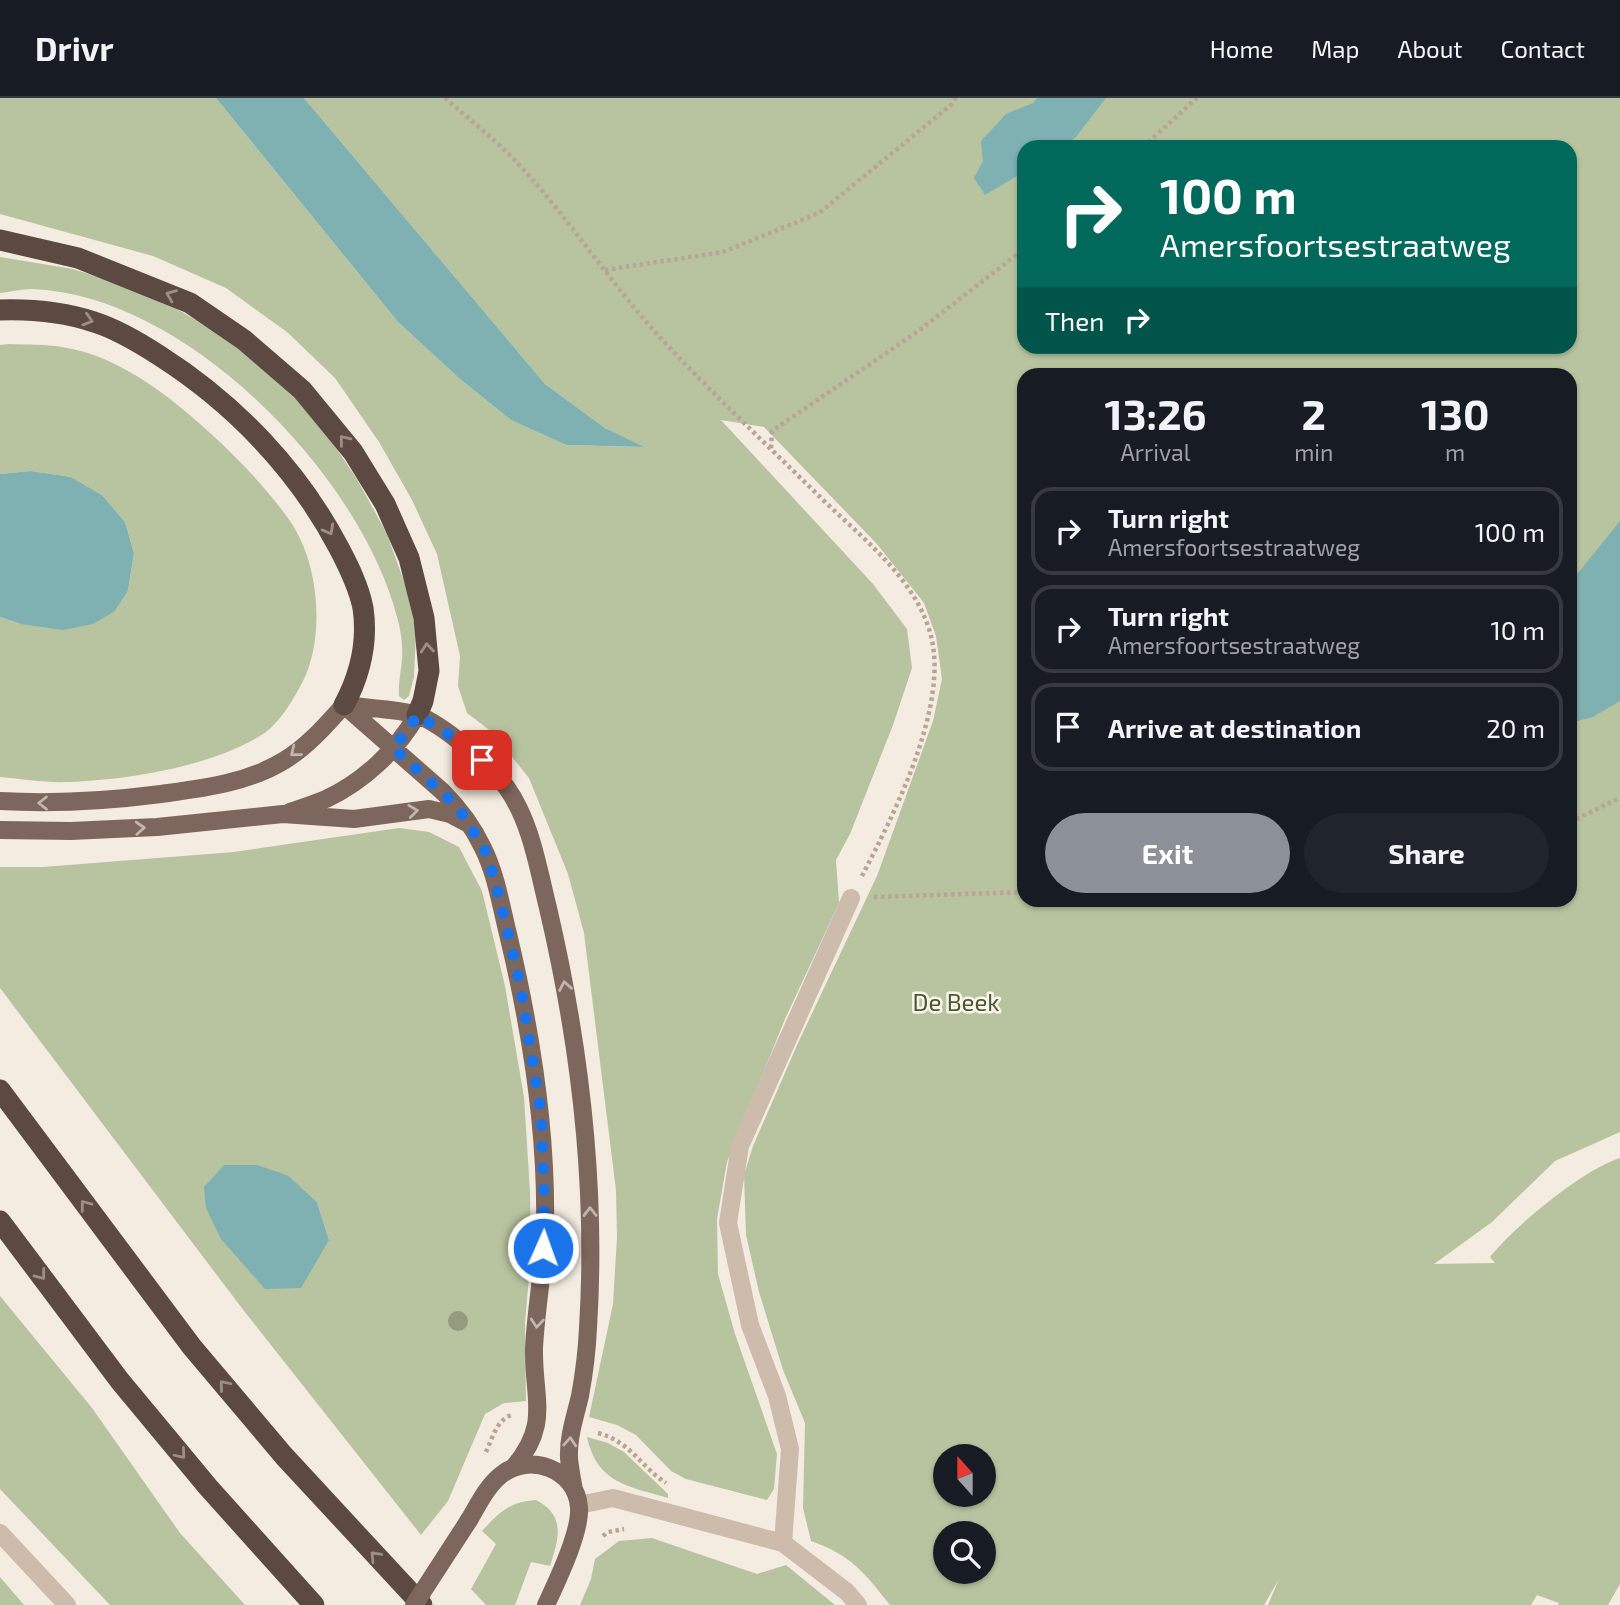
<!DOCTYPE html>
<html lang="en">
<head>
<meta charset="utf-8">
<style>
	body { margin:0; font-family:"Exo 2",sans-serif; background:#20242c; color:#f1f3f6; height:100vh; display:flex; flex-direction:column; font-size:26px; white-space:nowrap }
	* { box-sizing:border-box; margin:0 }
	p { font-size:23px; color:#9ea1a6 }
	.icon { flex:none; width:38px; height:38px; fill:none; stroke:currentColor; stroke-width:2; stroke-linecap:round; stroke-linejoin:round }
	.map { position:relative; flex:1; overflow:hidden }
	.side { position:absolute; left:1017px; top:270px; width:560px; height:539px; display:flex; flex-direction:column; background:#171b24; border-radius:21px; box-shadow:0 2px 5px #0004 }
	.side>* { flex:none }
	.guide { position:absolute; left:1017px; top:42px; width:560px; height:214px; border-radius:21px; box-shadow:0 2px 5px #0004; background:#00695c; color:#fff; overflow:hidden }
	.needle { width:46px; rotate:339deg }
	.tools { position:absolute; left:933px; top:1346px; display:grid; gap:14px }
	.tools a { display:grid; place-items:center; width:63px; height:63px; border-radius:50%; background:#171b24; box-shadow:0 2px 5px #0004; font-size:35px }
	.pin { position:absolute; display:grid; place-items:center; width:60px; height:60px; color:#fff; margin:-30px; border-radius:14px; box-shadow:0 4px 10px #0006 }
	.me { position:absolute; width:77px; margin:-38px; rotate:2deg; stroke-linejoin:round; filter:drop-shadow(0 0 5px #0008) }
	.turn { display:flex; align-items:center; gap:24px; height:147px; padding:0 28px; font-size:32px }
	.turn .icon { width:91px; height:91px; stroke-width:2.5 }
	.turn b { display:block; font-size:49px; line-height:60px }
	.then { display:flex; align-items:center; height:66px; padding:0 28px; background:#0003; gap:14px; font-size:26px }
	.eta { display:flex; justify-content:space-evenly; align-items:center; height:119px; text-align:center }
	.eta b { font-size:42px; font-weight:700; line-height:49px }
	.cta { display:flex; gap:14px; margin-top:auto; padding:14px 28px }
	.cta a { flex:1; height:80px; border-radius:42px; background:#8c9099; color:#fff; font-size:28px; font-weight:700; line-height:80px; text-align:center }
	.cta a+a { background:#20242c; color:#f1f3f6 }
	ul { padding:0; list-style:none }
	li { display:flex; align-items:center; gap:21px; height:88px; margin:0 14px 10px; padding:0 14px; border:4px solid #363941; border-radius:21px }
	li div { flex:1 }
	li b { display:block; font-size:26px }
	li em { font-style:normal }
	header { display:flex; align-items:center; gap:42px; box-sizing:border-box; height:98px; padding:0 35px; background:#171b24; border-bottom:2px solid #363941 }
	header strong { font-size:33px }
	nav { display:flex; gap:38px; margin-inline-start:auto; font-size:24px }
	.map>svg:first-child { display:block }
	.green { fill:#b8c4a0; fill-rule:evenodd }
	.water { fill:#7fb0b2 }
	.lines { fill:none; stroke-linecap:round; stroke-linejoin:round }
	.path { stroke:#b9a596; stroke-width:4.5; stroke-dasharray:3.5 3.5; stroke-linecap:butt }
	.minor { stroke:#cdbbac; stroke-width:18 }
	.primary { stroke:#7d675c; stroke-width:18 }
	.motorway { stroke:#5c4a42; stroke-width:21 }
	.primary-bridge { stroke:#7d675c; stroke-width:18 }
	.tree { fill:#969b7f }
	.oneway { stroke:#9c8e87 }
	.oneway2 { stroke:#c2b5ac }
	.route { stroke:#1a73e8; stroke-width:12; stroke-dasharray:0 21.6 }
	.labels { text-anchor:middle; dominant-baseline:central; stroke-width:5; stroke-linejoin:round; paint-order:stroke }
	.park-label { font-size:24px; fill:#4a5a2e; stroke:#fbf5ee }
</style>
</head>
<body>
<header>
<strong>Drivr</strong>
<nav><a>Home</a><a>Map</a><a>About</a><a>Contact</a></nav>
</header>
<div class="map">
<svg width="1620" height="1507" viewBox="0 0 1620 1507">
	<rect width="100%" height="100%" fill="#f4ebe1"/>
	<path class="green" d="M 0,0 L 216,0 L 398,224 L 460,281 L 511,322 L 566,347 L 642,349 L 605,330 L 545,286 L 304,0 L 1620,0 L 1620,1034 L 1555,1063 L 1492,1124 L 1434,1166 L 1495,1165 L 1490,1159 C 1515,1128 1582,1072 1620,1060 L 1620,1486 L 1608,1507 L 1558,1507 L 1559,1505 L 1537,1497 L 1531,1507 L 1268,1507 L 1279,1481 L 1264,1507 L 890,1507 C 865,1475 851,1457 811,1443 L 803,1410 L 805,1325 L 783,1272 L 759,1194 L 746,1137 L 744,1077 L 753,1048 L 798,945 L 877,778 L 933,623 L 942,581 L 936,538 L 924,505 L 877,446 L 764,329 L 721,322 L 873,486 L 907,531 L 912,570 L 893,627 L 850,736 L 836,762 L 839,805 L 785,921 L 727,1064 L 717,1121 L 718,1176 L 735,1236 L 777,1356 L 774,1391 L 767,1402 L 686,1381 L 671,1373 L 636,1337 L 617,1327 L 589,1319 L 613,1206 L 617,1139 L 616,1092 L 584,835 L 568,776 L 529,680 L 492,634 L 467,615 L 458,588 L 460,558 L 437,456 L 412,402 L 379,344 L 335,280 L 287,234 L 226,190 L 153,158 L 0,116 ZM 1024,49 L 1570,49 L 1570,248 L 1024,248 ZM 1024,276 L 1570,276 L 1570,802 L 1024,802 ZM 945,1358 L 984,1358 L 984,1396 L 945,1396 ZM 945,1435 L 984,1435 L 984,1474 L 945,1474 Z
		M 0,159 L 73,171 L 154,197 L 224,239 L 297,299 L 333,345 L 358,383 L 387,436 L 407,492 L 416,534 L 414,579 L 409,598 L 404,602 L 399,598 C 398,585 401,574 402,561 C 403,547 401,532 397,519 C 360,376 185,196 32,191 C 21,191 10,194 0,195 Z
		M 9,246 C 27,247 45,246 62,249 C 123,258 180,306 223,347 C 247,370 271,396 290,423 C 319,465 325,536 304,581 C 295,599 280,625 263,636 C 214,668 127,682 69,684 C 46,685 23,681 0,679 L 0,519 L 21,526 L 115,513 L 128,493 L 134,455 L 125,424 L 102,397 L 71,379 L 31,373 L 0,376 L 0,247 Z
		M 399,730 L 429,734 L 459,749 L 482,793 L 505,888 L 524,999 L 530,1094 L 531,1156 L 525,1225 L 526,1303 L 504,1305 L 485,1316 L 448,1403 L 421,1437 L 241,1209 L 0,890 L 0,769 L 43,769 L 234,754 ZM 289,1078 L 317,1104 L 329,1142 Z
		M 0,1198 L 92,1310 L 180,1435 L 245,1507 L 110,1507 L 0,1391 Z
		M 587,1339 L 608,1345 L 624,1354 L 668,1396 L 668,1400 C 627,1388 597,1385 587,1339 Z
		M 536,1402 C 566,1418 559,1440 550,1468 L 531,1464 L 515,1507 L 486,1507 L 471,1491 L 496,1446 L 482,1433 C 500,1414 509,1404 536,1402 Z
		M 652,1440 L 757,1476 L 786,1467 L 835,1507 L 580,1507 L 591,1481 L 595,1461 L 619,1443 Z
		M 0,1479 L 24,1507 L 0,1507 Z"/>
	<path class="water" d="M 216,0 L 304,0 L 545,286 L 605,330 L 644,349 L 566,347 L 511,322 L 460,281 L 398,224 Z
		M 1037,0 L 1106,0 L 1076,39 L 1063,49 L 1024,49 L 1024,74 L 985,97 L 974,80 L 983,63 L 981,43 L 1006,16 L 1033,5 Z
		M 31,373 L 71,379 L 102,397 L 125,424 L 134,455 L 128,493 L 115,513 L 93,526 L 63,532 L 21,526 L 0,519 L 0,376 Z
		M 1620,423 L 1620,603 L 1593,619 L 1570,625 L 1570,485 Z
		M 224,1067 L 257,1067 L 289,1078 L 317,1104 L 329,1142 L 301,1190 L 265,1191 L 221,1141 L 206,1110 L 204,1089 Z"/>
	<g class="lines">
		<path class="path" d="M 445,0 C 471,23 500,45 523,71 C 574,127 615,192 667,247 C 715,298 767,347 817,396 C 858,437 916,479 931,538 C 949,609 894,716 862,778
			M 1143,49 L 1197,0
			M 605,172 L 723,154 L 819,115 L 951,7 L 956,0
			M 771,350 L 772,333 L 917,234 L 1024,151
			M 1570,724 L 1620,700
			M 874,799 L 1024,794
			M 598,1335 C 631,1344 640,1368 666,1385
			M 486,1354 C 492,1341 497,1321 512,1317
			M 603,1438 L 608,1434 L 624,1431"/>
		<path class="minor" d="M 579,1407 L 613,1400 L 783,1445 L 847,1494 L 858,1507
			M 0,1435 L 67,1507
			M 783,1445 L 790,1351 L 777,1298 L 750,1227 L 728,1125 L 740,1048 L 851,800"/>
		<path class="primary" d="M 344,607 C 363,610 401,611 417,617 C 443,626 491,668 507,690 C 531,724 538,770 548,810 C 580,947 597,1088 588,1230 C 587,1252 584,1276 580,1298 C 575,1319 568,1339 569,1360 C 570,1371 572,1381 574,1392
			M 344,607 L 443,694 C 459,710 473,729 483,750 C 496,776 501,808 508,836 C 531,932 547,1030 545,1129 C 544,1170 536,1210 534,1250 C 533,1301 551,1326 513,1370
			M 0,703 C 54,706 107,703 161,696 C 204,690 248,685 285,662 C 308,648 326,627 344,607
			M 290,714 C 301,710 314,706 326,701 C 363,684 397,652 417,617
			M 0,732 L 71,733 L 157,729 L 283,716 L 354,721 L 429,711 L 450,716 L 467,725
			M 469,1422 C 478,1407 487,1388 501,1377 C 529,1354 576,1371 579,1409 C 581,1434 557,1483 546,1507"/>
		<path class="motorway" d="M 0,142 L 78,160 L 190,205 L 244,242 L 302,292 L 353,354 L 385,406 L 409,460 L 424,520 L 429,573 L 423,603 L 417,617
			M 0,212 C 32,211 64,214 94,224 C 117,231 140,245 160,258 C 235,306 298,372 339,450 C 349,469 359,489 363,510 C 368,544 360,577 344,607
			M 0,992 L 192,1249 L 284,1358 L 422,1507
			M 0,1123 L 120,1283 L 208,1389 L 314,1507"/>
		<path class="primary-bridge" d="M 414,1507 L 469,1422"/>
	</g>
	<circle class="tree" cx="458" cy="1223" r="10"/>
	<defs><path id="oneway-chevron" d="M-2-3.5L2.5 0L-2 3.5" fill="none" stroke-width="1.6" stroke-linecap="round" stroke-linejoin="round" transform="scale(1.75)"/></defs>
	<g class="oneway">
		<use href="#oneway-chevron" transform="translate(171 197) rotate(-158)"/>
		<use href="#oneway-chevron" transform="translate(88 222) rotate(17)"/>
		<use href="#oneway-chevron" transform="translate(344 342) rotate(-129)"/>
		<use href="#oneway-chevron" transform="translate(329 432) rotate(61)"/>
		<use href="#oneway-chevron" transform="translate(427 550) rotate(-95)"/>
		<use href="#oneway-chevron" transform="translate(85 1107) rotate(-127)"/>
		<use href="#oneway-chevron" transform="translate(41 1177) rotate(53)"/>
		<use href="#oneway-chevron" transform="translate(224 1287) rotate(-130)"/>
		<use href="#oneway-chevron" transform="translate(181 1356) rotate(50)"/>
		<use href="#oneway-chevron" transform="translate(375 1458) rotate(-134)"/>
	</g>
	<g class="oneway2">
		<use href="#oneway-chevron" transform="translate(295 654) rotate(141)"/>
		<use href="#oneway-chevron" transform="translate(43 705) rotate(180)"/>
		<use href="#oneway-chevron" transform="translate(413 713) rotate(-7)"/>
		<use href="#oneway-chevron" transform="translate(140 730) rotate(-3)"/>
		<use href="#oneway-chevron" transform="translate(565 888) rotate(-100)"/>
		<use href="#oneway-chevron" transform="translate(590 1114) rotate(-91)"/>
		<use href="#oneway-chevron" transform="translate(537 1225) rotate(95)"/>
		<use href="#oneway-chevron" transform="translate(570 1344) rotate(-86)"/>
	</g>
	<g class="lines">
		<path class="route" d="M 482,662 L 453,639 L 417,617 L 408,632 L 393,650 L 457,708 L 484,750 L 496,786 L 520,886 L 541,1015 L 544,1093 L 543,1150"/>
	</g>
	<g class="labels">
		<g class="park-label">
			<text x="956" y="903">De Beek</text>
		</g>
	</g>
</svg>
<div class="tools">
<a><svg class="needle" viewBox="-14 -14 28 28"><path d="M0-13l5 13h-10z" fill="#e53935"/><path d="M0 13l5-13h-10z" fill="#9ea1a6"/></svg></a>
<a><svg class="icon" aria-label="search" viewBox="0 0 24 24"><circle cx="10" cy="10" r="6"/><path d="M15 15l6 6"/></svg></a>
</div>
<div class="pin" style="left:482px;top:662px;background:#d93025"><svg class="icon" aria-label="arrive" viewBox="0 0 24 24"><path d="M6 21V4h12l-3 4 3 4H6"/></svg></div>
<svg class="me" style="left:543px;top:1150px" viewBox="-20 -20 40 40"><circle r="17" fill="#1a73e8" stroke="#fff" stroke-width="3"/><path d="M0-11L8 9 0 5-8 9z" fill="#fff"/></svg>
<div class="guide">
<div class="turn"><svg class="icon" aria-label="right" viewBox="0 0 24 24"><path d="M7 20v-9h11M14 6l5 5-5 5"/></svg><div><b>100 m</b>Amersfoortsestraatweg</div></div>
<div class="then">Then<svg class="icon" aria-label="right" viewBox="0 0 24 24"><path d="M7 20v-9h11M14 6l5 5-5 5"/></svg></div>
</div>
<section class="side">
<div class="eta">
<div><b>13:26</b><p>Arrival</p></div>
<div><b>2</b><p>min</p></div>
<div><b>130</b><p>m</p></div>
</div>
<ul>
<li><svg class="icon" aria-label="right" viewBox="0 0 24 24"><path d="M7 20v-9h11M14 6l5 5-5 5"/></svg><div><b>Turn right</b><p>Amersfoortsestraatweg</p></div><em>100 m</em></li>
<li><svg class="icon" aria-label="right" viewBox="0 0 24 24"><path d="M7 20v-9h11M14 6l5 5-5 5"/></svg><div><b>Turn right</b><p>Amersfoortsestraatweg</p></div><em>10 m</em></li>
<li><svg class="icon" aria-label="arrive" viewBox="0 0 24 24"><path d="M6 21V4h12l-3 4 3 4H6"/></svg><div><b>Arrive at destination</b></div><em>20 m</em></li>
</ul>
<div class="cta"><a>Exit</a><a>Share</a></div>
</section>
</div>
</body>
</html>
